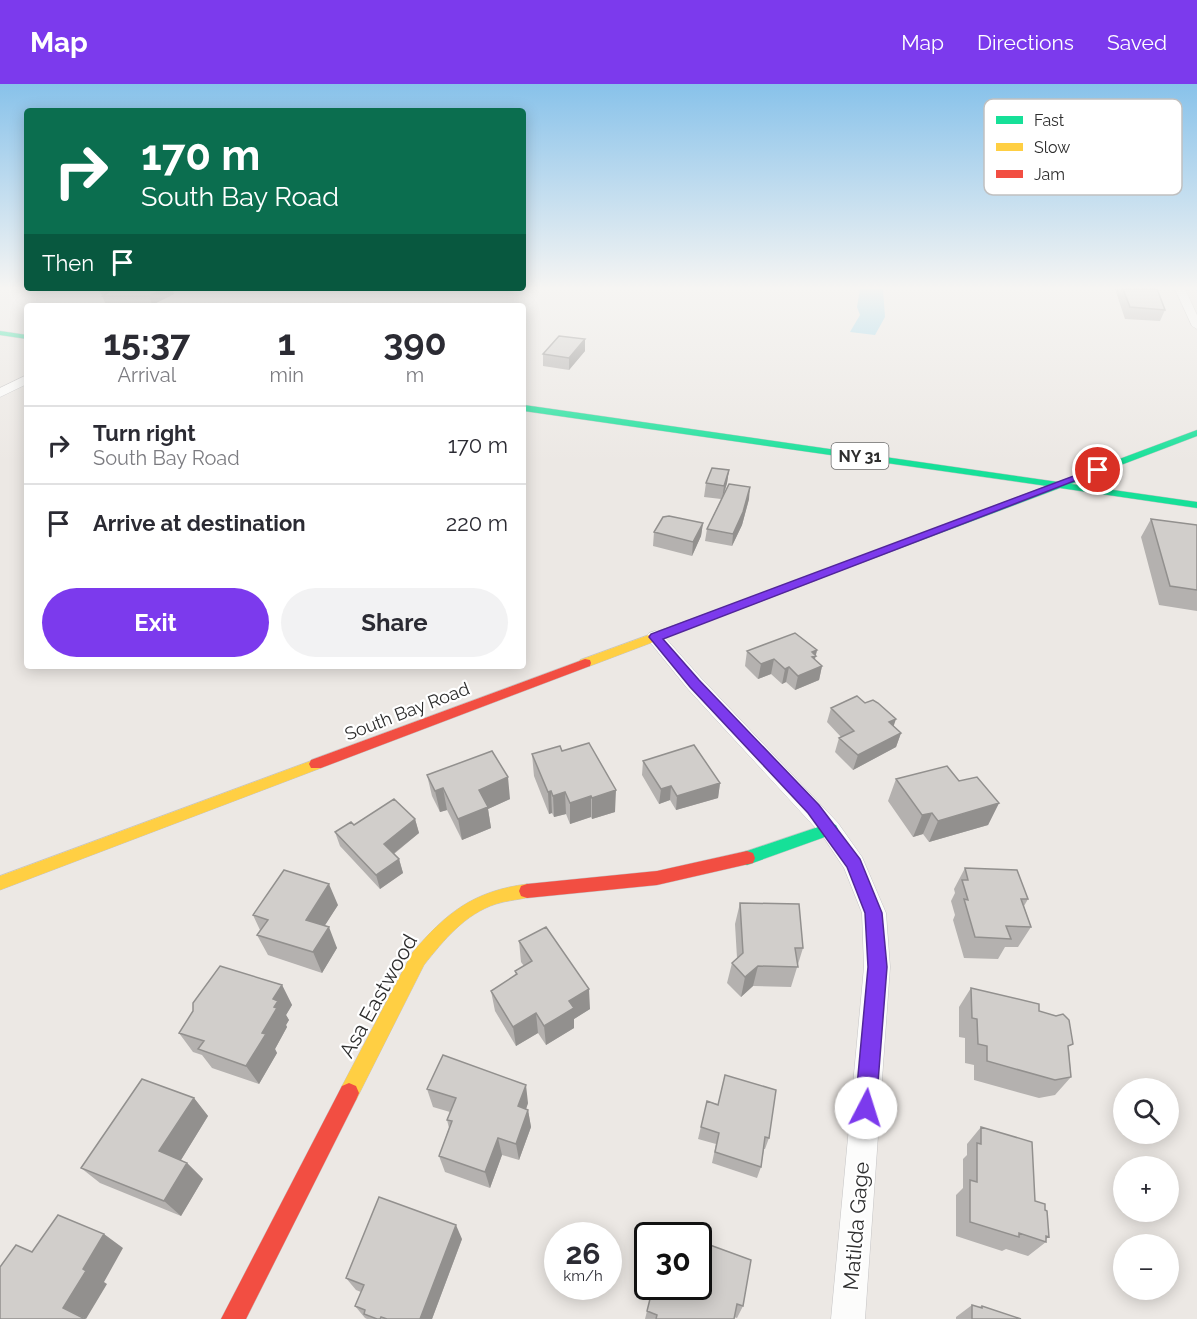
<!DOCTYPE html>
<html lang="en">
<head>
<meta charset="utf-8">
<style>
	body { margin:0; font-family:Raleway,sans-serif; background:#f2f2f3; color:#2b2b33; height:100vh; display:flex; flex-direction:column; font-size:22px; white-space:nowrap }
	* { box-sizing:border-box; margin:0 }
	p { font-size:20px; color:#7c7c81 }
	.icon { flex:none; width:33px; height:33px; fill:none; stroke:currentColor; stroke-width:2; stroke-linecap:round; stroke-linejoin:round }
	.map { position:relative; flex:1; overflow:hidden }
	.details { position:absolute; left:24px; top:219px; width:502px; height:366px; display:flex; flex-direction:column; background:#fff; border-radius:6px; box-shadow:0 3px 15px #0003 }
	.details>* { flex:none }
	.guide { position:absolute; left:24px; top:24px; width:502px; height:183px; border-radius:6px; box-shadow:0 3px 15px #0003; background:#0b6e4f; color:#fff; overflow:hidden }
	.buttons { position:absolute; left:1113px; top:994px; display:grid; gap:12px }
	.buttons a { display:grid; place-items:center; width:66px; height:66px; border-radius:50%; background:#fff; box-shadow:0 3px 15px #0003; font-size:30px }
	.speed { position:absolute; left:544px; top:1138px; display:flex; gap:12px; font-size:30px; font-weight:700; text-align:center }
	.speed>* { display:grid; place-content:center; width:78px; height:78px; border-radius:50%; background:#fff; box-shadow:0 3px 15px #0003; line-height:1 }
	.speed small { font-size:15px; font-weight:400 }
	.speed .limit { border:3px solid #111; border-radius:9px; background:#fff; color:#111 }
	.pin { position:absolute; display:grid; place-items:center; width:51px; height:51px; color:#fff; margin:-26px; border:3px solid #fff; border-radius:50%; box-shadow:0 2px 6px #0007 }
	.me { position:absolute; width:66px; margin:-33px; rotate:5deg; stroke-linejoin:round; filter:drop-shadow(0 0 4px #0008) }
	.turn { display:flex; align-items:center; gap:21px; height:126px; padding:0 18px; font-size:27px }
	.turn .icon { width:78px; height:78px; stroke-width:2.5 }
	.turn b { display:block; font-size:42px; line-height:51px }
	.then { display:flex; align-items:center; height:57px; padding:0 18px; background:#0003; gap:12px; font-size:22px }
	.eta { display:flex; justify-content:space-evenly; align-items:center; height:102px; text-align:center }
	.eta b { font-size:36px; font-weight:700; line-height:42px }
	.action { display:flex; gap:12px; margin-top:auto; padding:12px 18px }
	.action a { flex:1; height:69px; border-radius:36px; background:#7c3aed; color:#fff; font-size:24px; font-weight:700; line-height:69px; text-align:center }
	.action a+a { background:#f2f2f3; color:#2b2b33 }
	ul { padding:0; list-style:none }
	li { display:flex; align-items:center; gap:18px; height:78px; padding:0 18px; border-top:2px solid #e1e1e2 }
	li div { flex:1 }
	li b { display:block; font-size:22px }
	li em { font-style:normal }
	header { display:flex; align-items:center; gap:36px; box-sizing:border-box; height:84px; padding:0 30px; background:#7c3aed; color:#fff }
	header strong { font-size:28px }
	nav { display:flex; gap:33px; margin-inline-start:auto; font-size:21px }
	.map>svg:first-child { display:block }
	.water { fill:#99d6ec }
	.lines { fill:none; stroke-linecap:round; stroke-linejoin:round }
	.street-casing { stroke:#c5c4c5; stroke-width:1 }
	.fast-casing { stroke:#c5c4c5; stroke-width:1 }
	.slow-casing { stroke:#c5c4c5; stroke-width:1 }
	.jam-casing { stroke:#c5c4c5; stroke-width:1 }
	.street { fill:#fcfcfb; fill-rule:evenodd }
	.fast { fill:#16e098; fill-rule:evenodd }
	.slow { fill:#ffcf43; fill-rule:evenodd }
	.jam { fill:#f24e42; fill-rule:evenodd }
	.wall { fill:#b4b1af }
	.shaded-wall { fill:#92908e }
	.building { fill:#d1cecb; stroke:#92908e; stroke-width:1.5 }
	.route { fill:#7c3aed; stroke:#51269a; stroke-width:1.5 }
	.labels { text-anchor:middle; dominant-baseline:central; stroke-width:4.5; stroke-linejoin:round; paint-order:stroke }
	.shield { fill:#fff; stroke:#6d6d6d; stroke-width:1.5 }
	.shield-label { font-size:16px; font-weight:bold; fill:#2e2e2e }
	.street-label { font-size:18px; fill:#2e2e2e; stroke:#fff }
	.near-street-label { font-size:21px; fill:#2e2e2e; stroke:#fff }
	.key { fill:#fff; stroke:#c0c0c0; stroke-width:1.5 }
	.key-label { font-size:16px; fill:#2e2e2e }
</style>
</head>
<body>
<header>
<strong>Map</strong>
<nav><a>Map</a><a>Directions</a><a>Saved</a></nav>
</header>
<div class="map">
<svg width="1197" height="1235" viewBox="0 0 1197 1235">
	<rect width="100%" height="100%" fill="#ece8e4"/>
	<path class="water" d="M 860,205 L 883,205 L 885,233 L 875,251 L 850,248 L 860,231 L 857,223 Z"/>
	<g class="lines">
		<defs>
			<path id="street" d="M 1175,205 L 1185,205 L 1197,231 L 1197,245 L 1192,242 Z
				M 27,291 L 27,300 L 0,313 L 0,304 Z
				M 655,547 L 661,549 L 701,594 L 838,739 L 862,773 L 886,829 L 890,883 L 865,1235 L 831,1235 L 864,883 L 862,829 L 844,784 L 822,751 L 687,604 L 649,557 L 646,553 L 649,549 Z"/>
			<path id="fast" d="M 0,247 L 27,251 L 27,255 L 0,251 Z
				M 524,321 L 1058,398 L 1197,346 L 1197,352 L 1071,400 L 1197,418 L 1197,424 L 1060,404 L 813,497 L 809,496 L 809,492 L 1047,402 L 524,327 Z
				M 830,739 L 836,741 L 838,745 L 836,749 L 747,781 L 741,779 L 739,774 L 741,769 Z"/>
			<path id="slow" d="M 813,491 L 817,492 L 817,496 L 590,582 L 580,582 L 579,579 L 580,576 Z
				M 316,675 L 321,676 L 323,680 L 321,684 L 0,806 L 0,792 Z
				M 527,800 L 533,802 L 535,807 L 533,812 C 521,816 508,816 496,820 C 465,830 444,856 424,881 L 356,1016 L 349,1019 L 342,1016 L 339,1009 L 342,1002 L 412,869 C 446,829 473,807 527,800 Z"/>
			<path id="jam" d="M 585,575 L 590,576 L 591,579 L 590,582 L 321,684 L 311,684 L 309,680 L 311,676 Z
				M 747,767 L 753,769 L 755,774 L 753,779 L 657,801 L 527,814 L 521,812 L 519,807 L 521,802 L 527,800 L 657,787 Z
				M 349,999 L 356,1002 L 359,1009 L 356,1016 L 246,1235 L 221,1235 L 342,1002 Z"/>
		</defs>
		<use href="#street" class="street-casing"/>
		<use href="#fast" class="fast-casing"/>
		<use href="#slow" class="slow-casing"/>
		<use href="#jam" class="jam-casing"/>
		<use href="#street" class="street"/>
		<use href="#fast" class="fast"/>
		<use href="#slow" class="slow"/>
		<use href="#jam" class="jam"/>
	</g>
	<path class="wall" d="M 101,205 L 172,205 L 174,210 L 152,221 L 106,221 L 100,207 Z
		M 1115,205 L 1157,205 L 1165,226 L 1160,237 L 1125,235 Z
		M 585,267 L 569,286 L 543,282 L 543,270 Z
		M 729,386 L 727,399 L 725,407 L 749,415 L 742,441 L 732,462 L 705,457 L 707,445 L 721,415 L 704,413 L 706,399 Z
		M 1151,435 L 1197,441 L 1197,527 L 1159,521 L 1141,453 Z
		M 703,439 L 701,452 L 692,472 L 653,462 L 654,448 Z
		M 817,566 L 815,576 L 822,582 L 819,596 L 795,606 L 786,598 L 782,600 L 771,590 L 758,595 L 745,582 L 747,567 Z
		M 831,624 L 893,642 L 901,649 L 896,663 L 853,686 L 835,668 L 839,654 L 841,653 L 827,638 Z
		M 562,667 L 615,728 L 592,735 L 591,733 L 570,740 L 566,730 L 554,733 L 552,729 L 549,730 L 534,692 L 532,670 Z
		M 643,677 L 720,699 L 718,714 L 676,726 L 670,716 L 659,720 L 642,691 Z
		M 427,691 L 510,715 L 488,725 L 491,744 L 462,756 L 447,726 L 440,728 L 432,712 Z
		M 896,695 L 959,697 L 999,719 L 988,741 L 929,758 L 923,750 L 913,753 L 888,717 Z
		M 415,735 L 419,749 L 394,770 L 399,775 L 403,789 L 380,805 L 340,762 L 335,748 L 354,741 Z
		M 965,784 L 1028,815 L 1024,822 L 1031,843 L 1018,863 L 1005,863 L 998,875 L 964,874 L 953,836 L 955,831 L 951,817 L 955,809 L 954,805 Z
		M 740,819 L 803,864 L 791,903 L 753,902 L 741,913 L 727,899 L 732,879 L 737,874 L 735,840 Z
		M 338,821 L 324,842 L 337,864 L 322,889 L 268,871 L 257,851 L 260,846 L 253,831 Z
		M 519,857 L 590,925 L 574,935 L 574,944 L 546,961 L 538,949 L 516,962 L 495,927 L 491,907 L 516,891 L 515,887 L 524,882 L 521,878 Z
		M 282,901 L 292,921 L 286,931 L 289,936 L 286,941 L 287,943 L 275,965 L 277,969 L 259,1000 L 212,984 L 202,971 L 193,968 L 179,949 Z
		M 971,904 L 1039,927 L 1069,965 L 1071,993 L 1055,1011 L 1039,1014 L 974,996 L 974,981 L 965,979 L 965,954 L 959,953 L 959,923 Z
		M 725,991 L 769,1054 L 765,1065 L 764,1065 L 761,1083 L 757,1094 L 712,1079 L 716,1060 L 698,1055 L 707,1017 L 718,1020 Z
		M 427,1005 L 528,1019 L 526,1025 L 528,1026 L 531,1043 L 519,1076 L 502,1071 L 490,1104 L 445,1088 L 439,1072 L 449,1044 L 447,1036 L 450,1028 L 433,1023 Z
		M 194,1014 L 208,1032 L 181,1076 L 187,1079 L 203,1095 L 181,1132 L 100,1099 L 81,1084 Z
		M 981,1043 L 1035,1117 L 1045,1126 L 1049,1153 L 1046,1155 L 1046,1158 L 1028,1172 L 1006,1165 L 1002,1167 L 956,1152 L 956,1111 L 963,1104 L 963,1075 L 967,1071 L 967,1060 Z
		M 462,1155 L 432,1235 L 367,1235 L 365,1234 L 355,1222 L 361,1208 L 356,1206 L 346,1194 Z
		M 699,1203 L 743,1222 L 737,1234 L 734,1233 L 734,1235 L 645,1235 L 647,1227 Z
		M 972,1221 L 979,1223 L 982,1222 L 1021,1235 L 956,1235 L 956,1233 Z"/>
	<path class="shaded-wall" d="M 163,205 L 172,205 L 174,210 L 152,221 L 149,212 Z
		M 585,255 L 585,267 L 569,286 L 569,274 Z
		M 729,386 L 727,399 L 722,415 L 724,402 Z
		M 750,403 L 749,415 L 742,441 L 732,462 L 733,450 Z
		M 703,439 L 701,452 L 692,472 L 693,458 Z
		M 817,566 L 812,586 L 822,582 L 819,596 L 795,606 L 798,592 L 812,568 Z
		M 774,575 L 771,590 L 758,595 L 761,580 Z
		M 789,583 L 786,598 L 782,600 L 785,585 Z
		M 896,635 L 891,650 L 889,638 Z
		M 901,649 L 896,663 L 853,686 L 858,671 Z
		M 508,693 L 510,715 L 488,725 L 491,744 L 462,756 L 458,735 L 479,706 Z
		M 720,699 L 718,714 L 676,726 L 677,712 Z
		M 671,702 L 670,716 L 659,720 L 661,705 Z
		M 443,704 L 447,726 L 440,728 L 435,707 Z
		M 616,706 L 615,728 L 592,735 L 592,714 Z
		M 551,707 L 552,729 L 549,730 L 548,708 Z
		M 565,708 L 566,730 L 554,733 L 553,712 Z
		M 591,712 L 591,733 L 570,740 L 570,719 Z
		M 999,719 L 988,741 L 929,758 L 938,737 Z
		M 932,729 L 923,750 L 913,753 L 922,731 Z
		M 415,735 L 419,749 L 388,774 L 384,760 Z
		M 399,775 L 403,789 L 380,805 L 376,791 Z
		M 329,800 L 338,821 L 315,857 L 306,836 Z
		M 329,843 L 337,864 L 322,889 L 313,868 Z
		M 758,882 L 753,902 L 741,913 L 745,893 Z
		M 282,901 L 292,921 L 286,931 L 289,936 L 286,941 L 287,943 L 275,965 L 277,969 L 259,1000 L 246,982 L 274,923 L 273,915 Z
		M 589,905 L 590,925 L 574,935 L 574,944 L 546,961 L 544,942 L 569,917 Z
		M 536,929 L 538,949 L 516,962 L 513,943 Z
		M 526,1001 L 528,1019 L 521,1040 L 518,1022 Z
		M 194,1014 L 208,1032 L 176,1084 L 159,1067 Z
		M 528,1026 L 531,1043 L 519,1076 L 516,1060 Z
		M 498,1054 L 502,1071 L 490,1104 L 485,1088 Z
		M 187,1079 L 203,1095 L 181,1132 L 164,1117 Z
		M 456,1141 L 462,1155 L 432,1235 L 420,1235 Z
		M 104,1150 L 123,1164 L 104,1198 L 107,1200 L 86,1235 L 63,1224 L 83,1185 Z"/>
	<path class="building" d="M 101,205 L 163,205 L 149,212 L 103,212 L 109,208 L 100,207 Z
		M 1123,205 L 1157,205 L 1165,226 L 1130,223 Z
		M 559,252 L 585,255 L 569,274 L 543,270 Z
		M 712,384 L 729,386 L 724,402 L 706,399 Z
		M 729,400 L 750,403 L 743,428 L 733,450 L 707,445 Z
		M 669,432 L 703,439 L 693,458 L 654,448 L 663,433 Z
		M 1151,435 L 1197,441 L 1197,506 L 1170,502 Z
		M 795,549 L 817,566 L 812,568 L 816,572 L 812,573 L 822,582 L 798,592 L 789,583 L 785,585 L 774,575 L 761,580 L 747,567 Z
		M 857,612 L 865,619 L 873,616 L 878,619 L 896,635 L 889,638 L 901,649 L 858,671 L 839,654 L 854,647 L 831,624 Z
		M 589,659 L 616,706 L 592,714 L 591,712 L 570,719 L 565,708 L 553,712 L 551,707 L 548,708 L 532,670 L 560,662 L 562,667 Z
		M 694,661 L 720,699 L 677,712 L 671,702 L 661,705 L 643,677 Z
		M 492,667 L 508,693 L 479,706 L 488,723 L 458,735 L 443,704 L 435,707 L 427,691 Z
		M 947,682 L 959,697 L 977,693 L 999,719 L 938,737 L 932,729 L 922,731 L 896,695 Z
		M 394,715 L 415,735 L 384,760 L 399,775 L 376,791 L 335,748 L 351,738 L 354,741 Z
		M 965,784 L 1017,786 L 1028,815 L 1021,815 L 1031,843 L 1006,842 L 1011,855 L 975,853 L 964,815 L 968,816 L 962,796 L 968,796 Z
		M 284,786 L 329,800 L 306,836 L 329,843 L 313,868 L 257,851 L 268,836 L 253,831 Z
		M 740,819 L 799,820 L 803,864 L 795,864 L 798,883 L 758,882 L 745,893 L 732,879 L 743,869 Z
		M 546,843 L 589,905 L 569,917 L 574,924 L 544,942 L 536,929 L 513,943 L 491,907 L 517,890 L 515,887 L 532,877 L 519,857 Z
		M 220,882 L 282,901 L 273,915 L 278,917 L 274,923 L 277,924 L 262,949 L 266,950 L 246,982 L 198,965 L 204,957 L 179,949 L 193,927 L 193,919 Z
		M 971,904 L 1039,920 L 1039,927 L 1056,932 L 1063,930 L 1069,936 L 1073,960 L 1068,962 L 1071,993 L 1055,996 L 987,977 L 987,962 L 978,960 L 977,935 L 972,934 Z
		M 443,971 L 526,1001 L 518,1022 L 528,1026 L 516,1060 L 498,1054 L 485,1088 L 439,1072 L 452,1037 L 447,1036 L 456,1014 L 427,1005 Z
		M 725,991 L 776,1006 L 769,1054 L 765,1053 L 761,1083 L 715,1068 L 719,1049 L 701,1043 L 707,1017 L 718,1021 Z
		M 142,995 L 194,1014 L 159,1067 L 187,1079 L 164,1117 L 81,1084 Z
		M 981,1043 L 1032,1058 L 1035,1117 L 1045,1120 L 1045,1126 L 1047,1127 L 1049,1153 L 1046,1152 L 1046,1158 L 1019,1149 L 1019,1153 L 970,1138 L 970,1096 L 977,1098 L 977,1059 L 981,1060 Z
		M 379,1113 L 456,1141 L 420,1235 L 387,1235 L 381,1233 L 380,1235 L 377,1235 L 364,1230 L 365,1226 L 355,1222 L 364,1201 L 346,1194 Z
		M 58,1131 L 104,1150 L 83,1185 L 86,1187 L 63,1224 L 85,1235 L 0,1235 L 0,1183 L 16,1161 L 32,1168 Z
		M 675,1148 L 686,1152 L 674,1152 Z
		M 699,1157 L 751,1176 L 743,1222 L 737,1220 L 734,1235 L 656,1235 L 657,1231 L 647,1227 L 653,1203 L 699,1203 Z
		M 972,1221 L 982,1224 L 982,1222 L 1021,1235 L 972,1235 Z"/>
	<linearGradient id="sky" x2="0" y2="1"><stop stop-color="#88c2ea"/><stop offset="0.54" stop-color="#f6f5f3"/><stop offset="1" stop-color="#f6f5f3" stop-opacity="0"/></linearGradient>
	<rect width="1197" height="378" fill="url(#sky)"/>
	<path class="route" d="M 1095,384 L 1103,386 L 663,555 L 699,596 L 819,721 L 860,775 L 882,829 L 887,883 L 876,1024 L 873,1031 L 866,1034 L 858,1031 L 855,1024 L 868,883 L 865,829 L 847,783 L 808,729 L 690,603 L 649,553 L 651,550 Z"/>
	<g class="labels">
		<rect class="shield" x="831.5" y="359" width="57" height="26" rx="4.5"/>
		<g class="shield-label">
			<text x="860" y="372">NY 31</text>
		</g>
		<g class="street-label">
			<text transform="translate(407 627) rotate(-21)">South Bay Road</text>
		</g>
		<g class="near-street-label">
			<text transform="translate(378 912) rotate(-61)">Asa Eastwood</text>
			<text transform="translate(856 1142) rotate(-85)">Matilda Gage</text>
		</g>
	</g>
	<rect x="984" y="15" width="198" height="96" rx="9" class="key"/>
	<rect x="996" y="32" width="27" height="8" fill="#16e098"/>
	<rect x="996" y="59" width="27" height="8" fill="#ffcf43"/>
	<rect x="996" y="86" width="27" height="8" fill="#f24e42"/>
	<g class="key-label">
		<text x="1034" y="42">Fast</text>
		<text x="1034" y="69">Slow</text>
		<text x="1034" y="96">Jam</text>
	</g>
</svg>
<div class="buttons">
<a><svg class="icon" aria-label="search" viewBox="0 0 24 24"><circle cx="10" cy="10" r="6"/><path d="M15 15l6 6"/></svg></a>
<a>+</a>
<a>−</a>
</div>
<div class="speed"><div>26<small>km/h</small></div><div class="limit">30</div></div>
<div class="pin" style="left:1098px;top:386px;background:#d93025"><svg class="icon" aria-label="arrive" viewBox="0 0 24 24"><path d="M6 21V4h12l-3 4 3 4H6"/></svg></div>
<svg class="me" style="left:866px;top:1024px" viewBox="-20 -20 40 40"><circle r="19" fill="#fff"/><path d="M0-13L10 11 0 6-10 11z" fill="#7c3aed"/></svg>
<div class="guide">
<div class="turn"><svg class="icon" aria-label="right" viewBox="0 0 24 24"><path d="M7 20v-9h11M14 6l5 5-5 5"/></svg><div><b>170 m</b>South Bay Road</div></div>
<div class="then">Then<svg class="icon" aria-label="arrive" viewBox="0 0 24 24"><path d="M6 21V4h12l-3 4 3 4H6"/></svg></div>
</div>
<section class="details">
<div class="eta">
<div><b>15:37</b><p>Arrival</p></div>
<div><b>1</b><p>min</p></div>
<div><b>390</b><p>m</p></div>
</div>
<ul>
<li><svg class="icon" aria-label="right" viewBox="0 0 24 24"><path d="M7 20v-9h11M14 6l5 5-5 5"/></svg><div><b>Turn right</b><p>South Bay Road</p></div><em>170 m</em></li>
<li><svg class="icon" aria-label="arrive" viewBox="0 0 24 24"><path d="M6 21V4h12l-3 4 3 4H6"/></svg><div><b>Arrive at destination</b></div><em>220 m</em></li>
</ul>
<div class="action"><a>Exit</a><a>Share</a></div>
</section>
</div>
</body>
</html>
